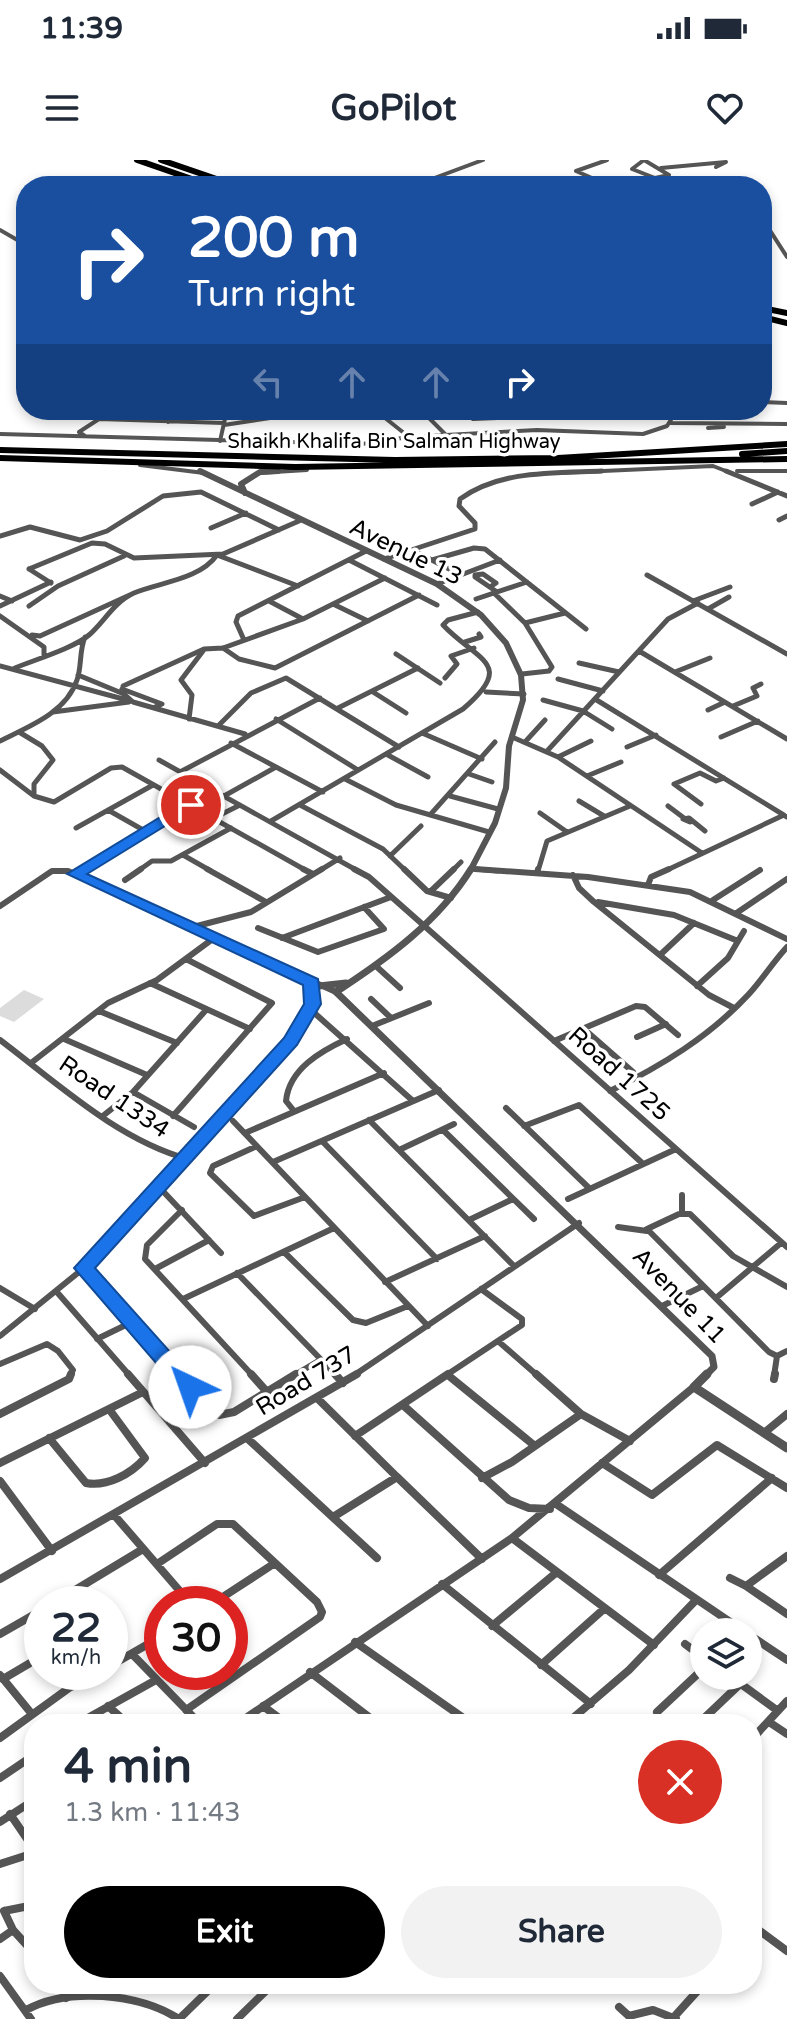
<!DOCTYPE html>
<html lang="en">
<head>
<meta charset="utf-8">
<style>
	body { margin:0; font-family:"Varela Round",sans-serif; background:#f2f2f3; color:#1f2937; height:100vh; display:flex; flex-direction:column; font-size:30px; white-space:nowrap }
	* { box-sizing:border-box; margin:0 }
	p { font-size:26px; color:#747a83 }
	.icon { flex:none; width:44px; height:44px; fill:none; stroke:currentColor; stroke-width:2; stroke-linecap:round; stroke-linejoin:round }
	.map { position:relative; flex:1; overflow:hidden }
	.details { position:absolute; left:24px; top:1554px; width:738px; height:280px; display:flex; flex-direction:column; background:#fff; border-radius:32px; box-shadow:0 4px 12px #0003 }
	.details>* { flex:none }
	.guide { position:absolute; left:16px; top:16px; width:756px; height:244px; border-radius:32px; box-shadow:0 4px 12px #0003; background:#1a4fa0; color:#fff; overflow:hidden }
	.tools { position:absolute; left:690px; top:1458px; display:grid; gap:16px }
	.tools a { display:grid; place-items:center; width:72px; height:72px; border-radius:50%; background:#fff; box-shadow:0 4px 12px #0003; font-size:40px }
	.speed { position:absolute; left:24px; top:1426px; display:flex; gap:16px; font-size:40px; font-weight:700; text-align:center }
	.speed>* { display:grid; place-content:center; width:104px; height:104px; border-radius:50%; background:#fff; box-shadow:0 4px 12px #0003; line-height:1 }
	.speed small { font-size:20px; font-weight:400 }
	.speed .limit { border:12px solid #d22; background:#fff; color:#111 }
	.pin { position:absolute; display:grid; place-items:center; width:68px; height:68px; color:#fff; margin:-34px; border:4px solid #fff; border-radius:50%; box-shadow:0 2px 8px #0007 }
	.me { position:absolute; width:88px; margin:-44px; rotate:318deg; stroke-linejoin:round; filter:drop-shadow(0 0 6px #0008) }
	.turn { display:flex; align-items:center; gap:28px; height:168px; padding:0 40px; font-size:36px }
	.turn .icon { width:104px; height:104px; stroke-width:2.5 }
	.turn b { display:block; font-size:56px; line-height:68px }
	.lanes { display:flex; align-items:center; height:76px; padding:0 40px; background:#0003; justify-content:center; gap:40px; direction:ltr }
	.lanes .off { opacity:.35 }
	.round { display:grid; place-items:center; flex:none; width:84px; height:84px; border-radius:42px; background:#f2f2f3 }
	.headline { display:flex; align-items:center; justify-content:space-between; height:136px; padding:0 40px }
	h1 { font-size:48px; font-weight:700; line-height:60px }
	.action { display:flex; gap:16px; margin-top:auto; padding:16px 40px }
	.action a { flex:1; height:92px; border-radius:48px; background:#000; color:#fff; font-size:32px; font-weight:700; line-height:92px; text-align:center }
	.action a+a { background:#f2f2f3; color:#1f2937 }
	.status { display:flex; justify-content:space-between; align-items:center; height:56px; padding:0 40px; background:#fff; direction:ltr }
	.status svg { height:22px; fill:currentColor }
	header { display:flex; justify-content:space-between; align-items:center; height:104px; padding:0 40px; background:#fff; font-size:36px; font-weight:700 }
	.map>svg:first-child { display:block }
	.green { fill:#dcdcdc }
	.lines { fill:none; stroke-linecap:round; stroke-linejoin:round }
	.minor-far3 { stroke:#555; stroke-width:4 }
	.minor-far2 { stroke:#555; stroke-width:5 }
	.minor-far1 { stroke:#555; stroke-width:6 }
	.minor { stroke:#555; stroke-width:8 }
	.tertiary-far3 { stroke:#555; stroke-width:4 }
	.tertiary-far2 { stroke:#555; stroke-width:6 }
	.tertiary-far1 { stroke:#555; stroke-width:7 }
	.tertiary { stroke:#555; stroke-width:9 }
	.motorway { stroke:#000; stroke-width:6 }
	.route { fill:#1a73e8; stroke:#114b97; stroke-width:2 }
	.labels { text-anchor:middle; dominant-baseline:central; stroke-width:7; stroke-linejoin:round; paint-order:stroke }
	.far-street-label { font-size:20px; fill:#000; stroke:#fff }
	.street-label { font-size:24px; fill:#000; stroke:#fff }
</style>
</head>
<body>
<div class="status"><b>11:39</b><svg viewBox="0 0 49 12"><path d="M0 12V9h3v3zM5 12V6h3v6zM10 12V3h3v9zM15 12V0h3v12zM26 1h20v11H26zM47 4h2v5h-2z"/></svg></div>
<header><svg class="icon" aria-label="menu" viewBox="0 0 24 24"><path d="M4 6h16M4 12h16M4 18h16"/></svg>GoPilot<svg class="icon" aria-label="heart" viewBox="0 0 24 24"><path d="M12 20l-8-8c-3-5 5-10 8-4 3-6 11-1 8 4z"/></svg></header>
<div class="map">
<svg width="787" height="1859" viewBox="0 0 787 1859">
	<rect width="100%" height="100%" fill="#fff"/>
	<path class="green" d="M 24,830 L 44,839 L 14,862 L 0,856 L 0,848 Z"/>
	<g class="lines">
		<path class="minor-far3" d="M 607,0 L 576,11 L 610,26
			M 644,0 L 669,15 L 655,18 L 632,9 Z
			M 661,8 L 726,2 L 716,7
			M 762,58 L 787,97
			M 0,70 L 26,85
			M 762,242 L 787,243
			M 108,250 L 99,259 L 224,263
			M 375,250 L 409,277
			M 421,250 L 447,276
			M 459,250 L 473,259 L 519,257 L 524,253 L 521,250
			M 565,256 L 622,258 L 641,250
			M 168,262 L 175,250
			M 670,263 L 787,264
			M 224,265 L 270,258
			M 708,268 L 724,267
			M 0,274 L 362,284 L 409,277 L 537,270 L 643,274 L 667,266 L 677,250
			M 85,276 L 79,272 L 99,259
			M 220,281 L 227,250
			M 737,311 L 787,311
			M 559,313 L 713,306 L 731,313"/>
		<path class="minor-far2" d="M 726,311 L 787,336
			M 752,344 L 778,332
			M 779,360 L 787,356
			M 211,368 L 246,353
			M 0,376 L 30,367 L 80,380 L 107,371 L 163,336 L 201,332 L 279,370
			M 418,393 L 459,414
			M 384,399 L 475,369 L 475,363 L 459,346 L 460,339 C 500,310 554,313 602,311
			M 349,400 L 437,445
			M 432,400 L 474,388 L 485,389 L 586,469
			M 29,409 L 92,383 L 105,384 L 134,398 L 223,394 L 299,361
			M 29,409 L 51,423
			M 647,415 L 787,494
			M 437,424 L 500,400
			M 490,427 L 496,423 L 483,414 L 475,415 L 475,417 L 497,432
			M 494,433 L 525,463 L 552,507 L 549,511 L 522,514
			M 0,436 L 12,441
			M 476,439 L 527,422
			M 269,441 L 303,459
			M 693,441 L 730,427
			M 333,444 L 368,461
			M 0,446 L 51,422
			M 29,446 L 58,426 L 124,396
			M 708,449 L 729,437
			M 0,456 L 44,487 L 44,497
			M 525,463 L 565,453
			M 32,475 L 40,476 L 132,434
			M 244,480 L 236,462 L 238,456 L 366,391
			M 465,482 L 481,477 L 479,474
			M 223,488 L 239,499 L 275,508 L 419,435
			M 639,491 L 787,579
			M 396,494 L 440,523
			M 579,503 L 619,512
			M 0,506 L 127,540
			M 15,508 C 34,500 74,488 89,475 C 104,462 114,442 134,433 C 160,422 199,420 217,395 L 298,426
			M 675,512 L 710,498
			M 78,515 L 124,534
			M 445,518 L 457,504 L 451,496 L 474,488
			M 558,519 L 603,531
			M 122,529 L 162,544 L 155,547
			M 373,532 L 406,553
			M 486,532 L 524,534
			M 595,539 L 787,657
			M 543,540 L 583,551 L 612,569
			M 733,546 L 757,536 L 753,528 L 761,524
			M 338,548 L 418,508
			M 708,550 L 725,542
			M 53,552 L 129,542
			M 189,559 L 192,535 L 181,520 L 203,491
			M 276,559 L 358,610
			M 219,565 L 251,533 L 286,518 L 399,587
			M 19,572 L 42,586 L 53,600 L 34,624 L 34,636
			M 422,573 L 482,599
			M 245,574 L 133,542 L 124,534 L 123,526 L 204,489 L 223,488 L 303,459 L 385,418
			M 512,577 L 558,597 L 702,693
			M 721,577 L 758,561
			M 0,581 C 28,567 66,553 77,520 C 82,506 79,491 85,477
			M 525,582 L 545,560
			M 231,583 L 323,632
			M 627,587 L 656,575
			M 548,590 L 668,459 L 698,443
			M 386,594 L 428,617
			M 558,597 L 591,581
			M 159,600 L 358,711
			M 0,610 L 34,636 L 54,642 L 111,608 L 122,607 L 307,711
			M 180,612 L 320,538
			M 469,614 L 492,622
			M 587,616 L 621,602
			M 345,619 L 396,645 L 489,672
			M 224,636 L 276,607
			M 450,636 L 498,649
			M 579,641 L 604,656
			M 701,644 L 674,624 L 700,613 L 716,621 L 724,618
			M 300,645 L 383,689 L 406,711
			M 668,646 L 684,658
			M 108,650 L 145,671
			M 540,653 L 567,672
			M 430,655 L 495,582
			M 214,658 L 240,645
			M 271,661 L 463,549 C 517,503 477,501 443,465 L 448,460 L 478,452
			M 690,662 L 683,659 L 689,658 L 705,671
			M 76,668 L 153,625
			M 183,695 L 211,711
			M 390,696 L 421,666
			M 475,709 L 498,711
			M 81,711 L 191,645
			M 138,711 L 152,701 L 171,701 L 231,668
			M 319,711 L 340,698
			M 452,711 L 461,702
			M 538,711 L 547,681 L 630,646
			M 665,711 L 784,655"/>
		<path class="minor-far1" d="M 207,709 L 266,742
			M 303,709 L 313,714
			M 354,709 L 369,717 L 787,1087
			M 404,709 L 427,731 L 451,738
			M 475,709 L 588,717 L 690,732 L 787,779
			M 537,713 L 538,709
			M 75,714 L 84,709
			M 573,715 L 579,728 L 594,742 L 709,835 L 734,848
			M 125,720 L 141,709
			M 648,725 L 651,717 L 669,709
			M 430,732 L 454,709
			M 713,740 L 760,710
			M 598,742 L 674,755 L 738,781
			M 0,746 L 52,711 L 68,711 L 336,832
			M 738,752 L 787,719
			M 193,767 L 251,752 L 322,709
			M 258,768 L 318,792 L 384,769 L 364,747
			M 282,778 L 391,737
			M 660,795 L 694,763
			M 377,807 L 400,828
			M 150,823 L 250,869
			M 697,826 L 728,798 L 744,771
			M 371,839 L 391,858
			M 311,850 L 413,941
			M 99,851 L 177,883
			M 372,866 L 429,843
			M 584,869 L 633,912
			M 637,877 L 666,864
			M 64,879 L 147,915
			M 0,880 C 57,923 118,980 188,999
			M 554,881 L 636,846 L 645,847 L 678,875
			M 31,903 L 108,843 L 157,820 L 214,778
			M 610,931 C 661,906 709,877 748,835 C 762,820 773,802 787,787
			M 133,932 L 194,967
			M 506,948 L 589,1028
			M 294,951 L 286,941 C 289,909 321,891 347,879
			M 104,955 L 133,932 L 206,850
			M 173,956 L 272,843 L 186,799
			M 369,960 L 514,1106
			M 233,961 L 428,1166
			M 524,966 L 579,945 L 641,1002
			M 443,970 L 534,1059
			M 245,973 L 384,913
			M 322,981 L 437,1099
			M 257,986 L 213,1006 L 210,1013 L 254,1056 L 305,1037
			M 399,990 L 454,964
			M 273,1002 L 439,930
			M 159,1027 L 221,1093
			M 682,1035 L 682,1053
			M 568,1039 L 676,989
			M 182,1050 L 147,1085 L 145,1099 L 253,1216
			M 469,1060 L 513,1039
			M 618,1067 L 647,1071
			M 284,1092 L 353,1160 L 366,1163 L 408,1146
			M 84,1108 L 180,1216
			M 155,1109 L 209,1080
			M 237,1113 L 337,1216
			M 385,1122 L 485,1076
			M 787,1127 L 733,1096 L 690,1054 L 679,1054 L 647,1069 L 769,1192 L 777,1196 L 787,1191
			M 0,1128 L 35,1149
			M 56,1131 L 130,1216
			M 716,1138 L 781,1083
			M 183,1139 L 334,1068
			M 662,1146 L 703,1126
			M 0,1176 L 84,1108 L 188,999 L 305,861 L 313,844 L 311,822
			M 97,1179 L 132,1162
			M 499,1182 L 538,1216
			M 0,1204 L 47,1184 L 58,1191 L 73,1210 L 70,1216
			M 293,1216 L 320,1200
			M 353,1216 L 579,1063
			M 445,1216 L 522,1165 L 522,1159 L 481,1129
			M 774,1216 L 777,1196"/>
		<path class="minor" d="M 128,1214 L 205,1303
			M 178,1214 L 208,1248 L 219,1255 L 234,1252 L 296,1214
			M 251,1214 L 267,1232
			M 335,1214 L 343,1223
			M 536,1214 L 581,1254
			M 449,1216 L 535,1286
			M 774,1219 L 775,1214
			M 317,1238 L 397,1317 L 333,1357
			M 404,1246 L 509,1340 L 529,1348 L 550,1349
			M 0,1254 L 69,1219 L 71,1214
			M 764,1273 L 787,1254
			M 355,1276 L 448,1214
			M 49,1278 L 86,1323 C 107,1327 131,1314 145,1298 L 109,1249
			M 248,1279 L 377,1398
			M 0,1303 L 143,1232
			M 602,1303 L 652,1335 L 717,1285 L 787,1328
			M 397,1317 L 482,1399
			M 482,1318 L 512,1302 L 581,1254 L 630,1281
			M 0,1321 L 52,1391
			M 556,1344 L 745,1472
			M 115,1356 L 191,1444
			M 512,1378 L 654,1485
			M 787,1396 L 746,1426 L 787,1454
			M 157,1404 L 217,1364 L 233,1364 L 317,1442 L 322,1452 L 320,1457 L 186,1550
			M 659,1415 L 772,1318
			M 730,1418 L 746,1426
			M 0,1419 L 357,1214
			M 442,1424 L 591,1544
			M 52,1444 L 143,1389
			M 212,1444 L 275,1403
			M 492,1466 L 557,1412
			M 0,1474 L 42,1450
			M 748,1474 L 787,1500
			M 355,1482 L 472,1564
			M 685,1484 L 704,1498
			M 133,1495 L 200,1564
			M 541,1505 L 605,1448
			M 110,1506 L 162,1476
			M 310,1512 L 378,1564
			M 0,1515 L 31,1553
			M 730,1516 L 778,1551
			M 3,1519 L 42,1496
			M 108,1546 L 128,1564
			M 263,1546 L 287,1564
			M 657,1552 L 704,1508
			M 769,1562 L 787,1574
			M 77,1564 L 156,1520
			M 237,1564 L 512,1378 L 694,1227
			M 566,1564 L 629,1510 L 696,1440
			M 698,1564 L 740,1524
			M 0,1578 L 69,1528 L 99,1512
			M 752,1579 L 787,1541
			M 0,1618 L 34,1595
			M 10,1654 L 34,1689
			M 0,1662 L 34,1640
			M 0,1704 L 34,1693
			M 4,1751 L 13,1770 L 34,1793
			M 4,1751 L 34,1745
			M 752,1765 L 787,1791
			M 0,1779 L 13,1770
			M 0,1816 L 31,1859
			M 60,1824 L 66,1838
			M 619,1847 L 630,1857
			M 26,1850 C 68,1827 138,1833 179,1859
			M 629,1856 L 653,1850 L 676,1859
			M 674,1857 L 701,1827
			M 179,1859 L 215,1824
			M 237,1859 L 273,1824"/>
		<path class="tertiary-far3" d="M 413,26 L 483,0
			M 140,305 L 204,313
			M 258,313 L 307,310"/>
		<path class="tertiary-far2" d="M 200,311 L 437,424 L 481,455 L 506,483 L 521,515 L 523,540 L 509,586 L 506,628 L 495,663 L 470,711
			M 245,333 L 241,324 L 260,312 L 278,311"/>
		<path class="tertiary-far1" d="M 471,709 C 438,762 388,798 336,832 L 712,1196 L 714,1207 L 705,1216
			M 319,826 L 346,823"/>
		<path class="tertiary" d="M 707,1214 L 694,1227 L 787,1288"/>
		<path class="motorway" d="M 137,0 L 212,26
			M 161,0 L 237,26
			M 762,148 L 787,153
			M 762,157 L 787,163
			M 0,290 L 395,300 L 558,298 L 787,284
			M 742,294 L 787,291
			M 0,298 L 295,307 L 787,299"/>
	</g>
	<path class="route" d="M 185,642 L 199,645 L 87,714 L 318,819 L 321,844 L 297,885 L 95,1108 L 197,1222 L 200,1227 L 197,1233 L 182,1233 L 74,1108 L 284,878 L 304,844 L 303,825 L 67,714 Z"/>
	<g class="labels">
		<g class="far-street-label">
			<text x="394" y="282">Shaikh Khalifa Bin Salman Highway</text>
		</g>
		<g class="street-label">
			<text transform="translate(406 392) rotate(26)">Avenue 13</text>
			<text transform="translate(619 914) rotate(42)">Road 1725</text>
			<text transform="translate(114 937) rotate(34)">Road 1334</text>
			<text transform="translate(679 1136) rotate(46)">Avenue 11</text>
			<text transform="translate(306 1221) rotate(-31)">Road 737</text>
		</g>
	</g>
</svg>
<div class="tools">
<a><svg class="icon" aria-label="layers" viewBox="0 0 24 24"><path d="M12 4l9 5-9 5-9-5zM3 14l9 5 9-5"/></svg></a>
</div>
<div class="speed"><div>22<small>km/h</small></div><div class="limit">30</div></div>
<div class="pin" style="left:191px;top:645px;background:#d93025"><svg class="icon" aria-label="arrive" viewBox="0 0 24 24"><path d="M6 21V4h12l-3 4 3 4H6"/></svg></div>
<svg class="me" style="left:190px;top:1227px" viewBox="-20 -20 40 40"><circle r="19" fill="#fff"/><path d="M0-13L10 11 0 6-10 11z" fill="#1a73e8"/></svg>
<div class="guide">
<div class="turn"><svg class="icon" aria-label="right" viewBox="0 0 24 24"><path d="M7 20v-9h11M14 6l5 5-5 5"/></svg><div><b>200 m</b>Turn right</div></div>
<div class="lanes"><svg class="icon off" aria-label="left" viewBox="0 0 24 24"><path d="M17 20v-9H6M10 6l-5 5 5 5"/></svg><svg class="icon off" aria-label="ahead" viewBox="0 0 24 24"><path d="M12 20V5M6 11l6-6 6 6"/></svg><svg class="icon off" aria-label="ahead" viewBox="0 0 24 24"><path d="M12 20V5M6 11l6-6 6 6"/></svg><svg class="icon" aria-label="right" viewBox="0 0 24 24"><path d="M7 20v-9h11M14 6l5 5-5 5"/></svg></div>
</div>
<section class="details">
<div class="headline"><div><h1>4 min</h1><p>1.3 km · 11:43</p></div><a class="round" style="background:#d93025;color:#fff"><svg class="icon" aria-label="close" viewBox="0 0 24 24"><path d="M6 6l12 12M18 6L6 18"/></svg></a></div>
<div class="action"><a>Exit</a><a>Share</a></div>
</section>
</div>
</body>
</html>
